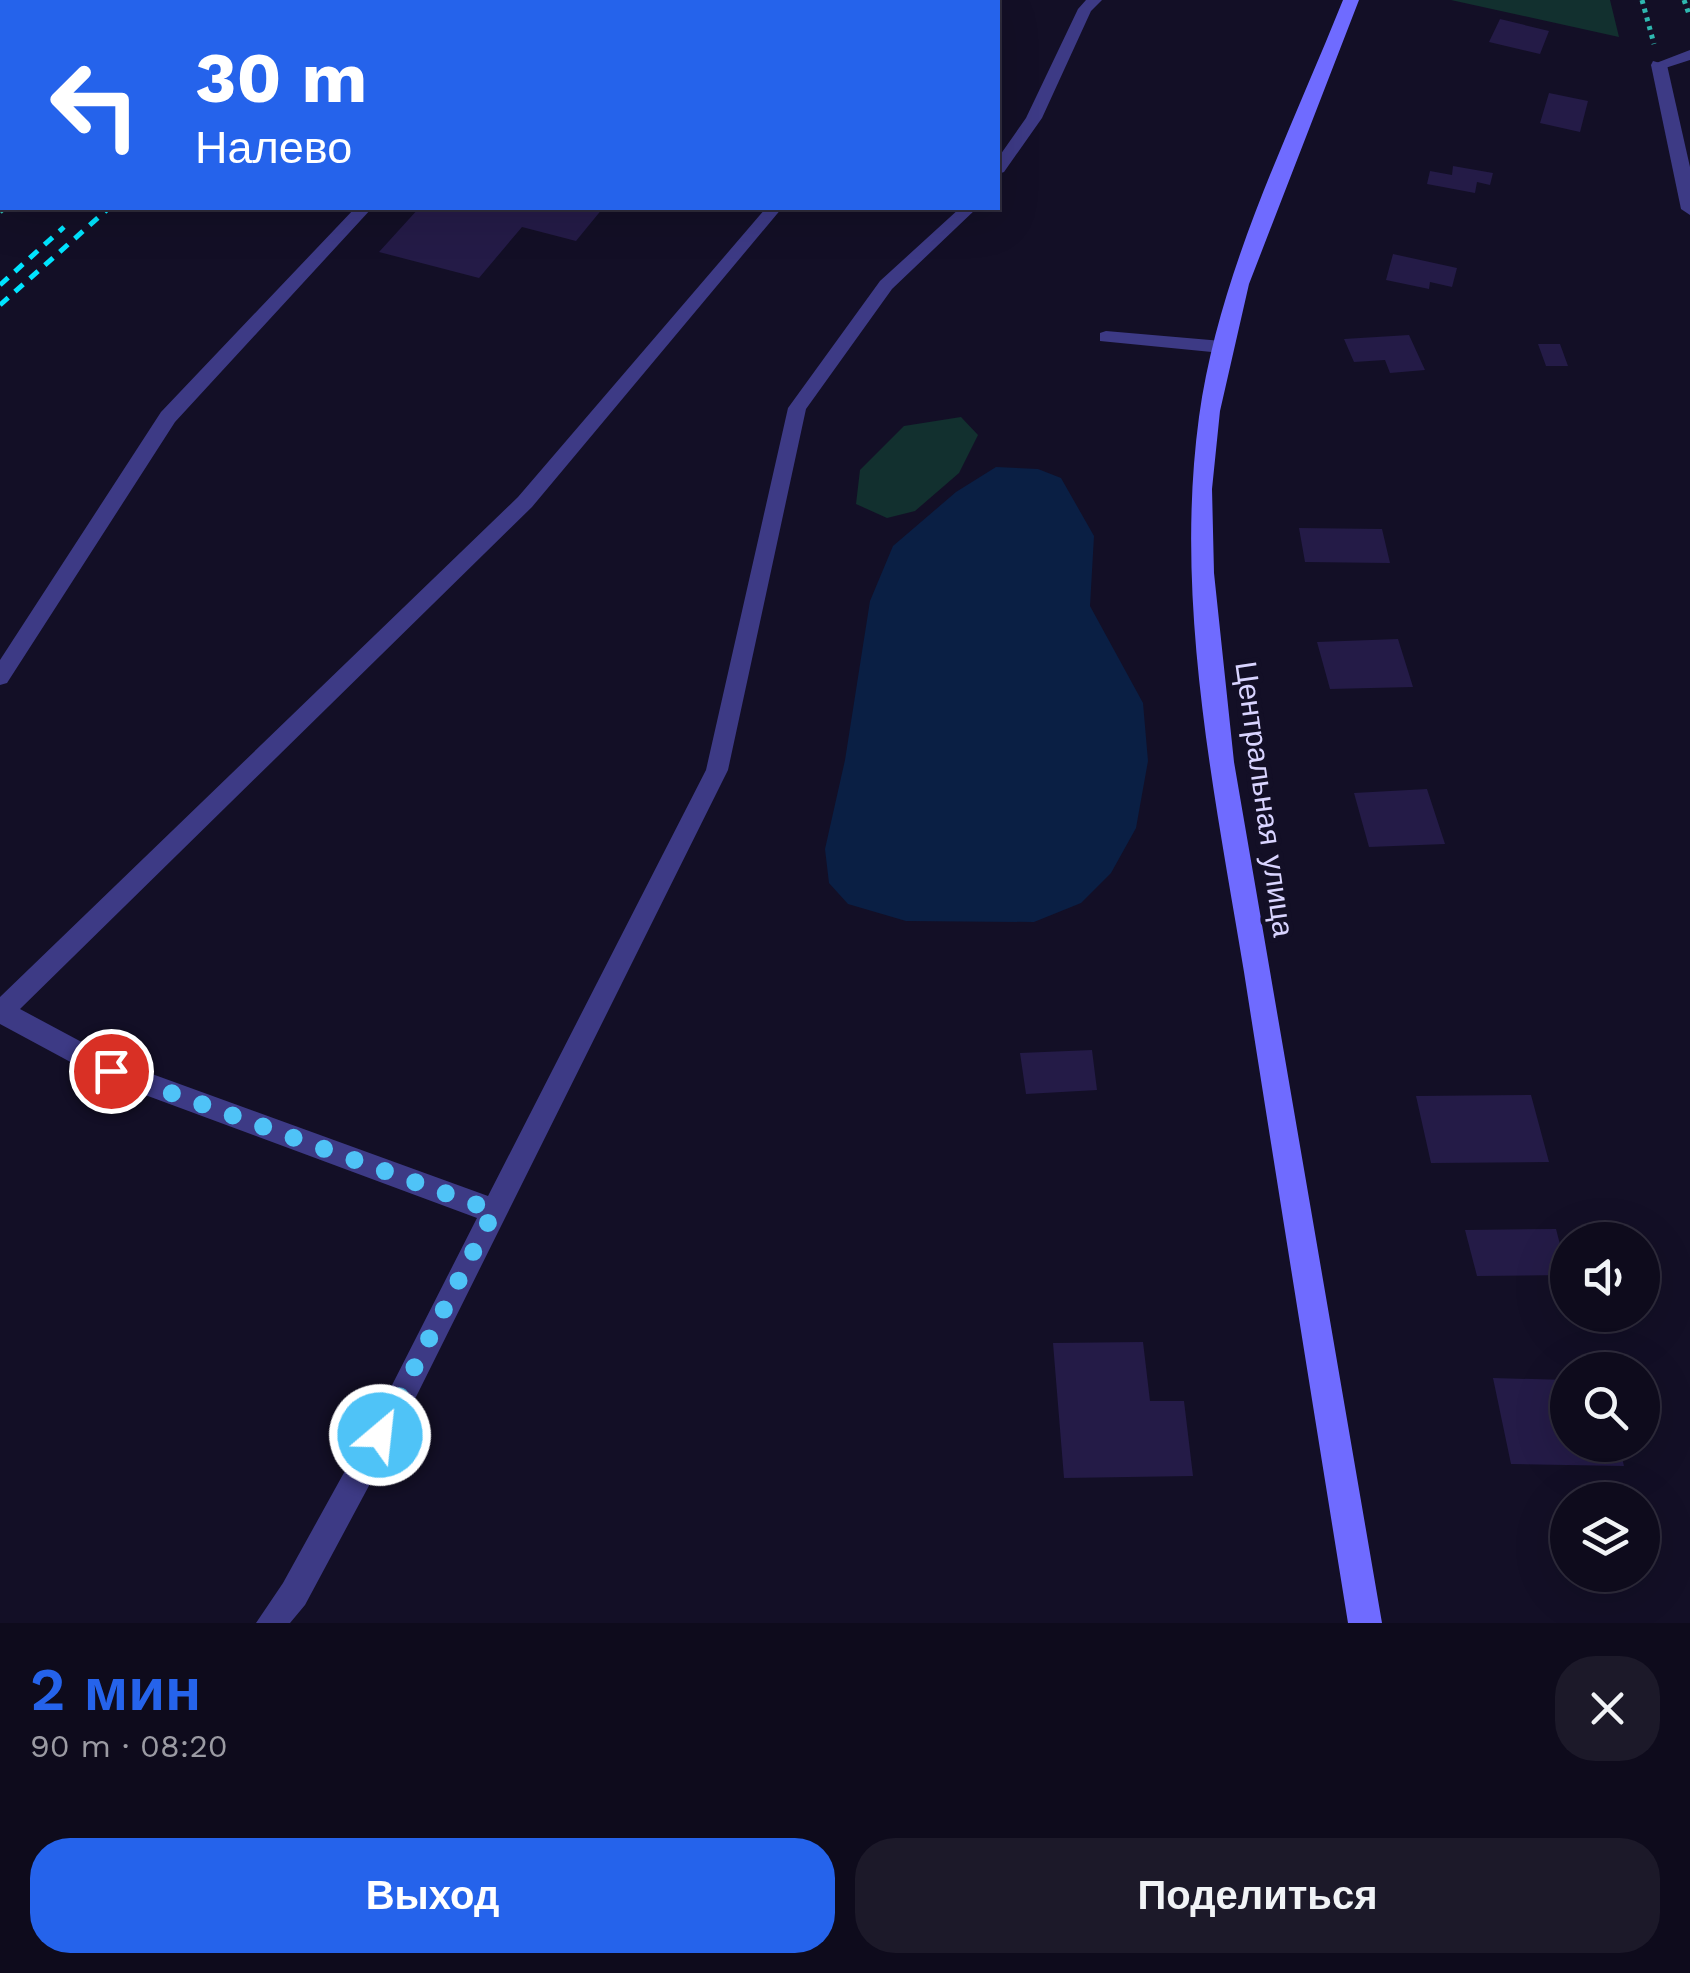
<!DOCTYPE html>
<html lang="ru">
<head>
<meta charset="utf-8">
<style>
	body { margin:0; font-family:"Work Sans",sans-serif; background:#1c1929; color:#f1f3f6; height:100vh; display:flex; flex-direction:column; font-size:38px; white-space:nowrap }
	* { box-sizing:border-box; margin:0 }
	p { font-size:32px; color:#9b9ba3 }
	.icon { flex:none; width:55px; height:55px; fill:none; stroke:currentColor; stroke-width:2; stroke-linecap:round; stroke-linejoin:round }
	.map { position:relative; height:1623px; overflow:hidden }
	.panel { display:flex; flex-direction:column; background:#0e0b1c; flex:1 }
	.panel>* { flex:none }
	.top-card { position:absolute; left:0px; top:0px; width:1000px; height:210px; box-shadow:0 10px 40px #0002,0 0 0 2px #2e2b3b; background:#2563eb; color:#fff; overflow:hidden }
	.fabs { position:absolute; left:1550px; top:1222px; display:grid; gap:20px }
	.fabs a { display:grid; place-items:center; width:110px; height:110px; border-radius:50%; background:#0e0b1c; box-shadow:0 10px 40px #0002,0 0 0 2px #2e2b3b; font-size:50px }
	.pin { position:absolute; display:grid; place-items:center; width:85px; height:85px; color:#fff; margin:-42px; border:5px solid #fff; border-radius:50%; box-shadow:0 2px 10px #0007 }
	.me { position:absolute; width:110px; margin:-55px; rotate:28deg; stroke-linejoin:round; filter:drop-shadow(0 0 8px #0008) }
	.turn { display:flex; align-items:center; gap:35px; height:210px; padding:0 30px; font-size:45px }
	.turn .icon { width:130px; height:130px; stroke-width:2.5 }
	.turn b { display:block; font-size:70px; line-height:85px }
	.round { display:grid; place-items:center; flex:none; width:105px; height:105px; border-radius:40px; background:#1c1929 }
	.overview { display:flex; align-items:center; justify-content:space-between; height:170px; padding:0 30px }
	h1 { font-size:60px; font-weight:600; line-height:75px; color:#2563eb }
	.cta { display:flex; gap:20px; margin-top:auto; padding:20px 30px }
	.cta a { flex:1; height:115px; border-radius:40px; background:#2563eb; color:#fff; font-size:40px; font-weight:600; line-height:115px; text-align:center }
	.cta a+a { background:#1c1929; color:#f1f3f6 }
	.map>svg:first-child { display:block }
	.green { fill:#12302f }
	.water { fill:#0a1f44 }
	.building { fill:#241b47 }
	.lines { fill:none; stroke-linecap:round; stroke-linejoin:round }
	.path { stroke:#2fb8b0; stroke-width:5; stroke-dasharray:4 5; stroke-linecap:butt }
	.service { fill:#3d3a85; fill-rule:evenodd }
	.minor { fill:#3d3a85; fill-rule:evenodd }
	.secondary { fill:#6f6bff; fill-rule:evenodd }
	.rail { stroke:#00e5ff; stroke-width:5; stroke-dasharray:11 9; stroke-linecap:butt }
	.route { stroke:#4fc3f7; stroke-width:18; stroke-dasharray:0 32.4 }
	.labels { text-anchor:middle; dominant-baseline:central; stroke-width:10; stroke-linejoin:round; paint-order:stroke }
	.street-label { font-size:30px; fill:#d9d4ff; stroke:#130f26 }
</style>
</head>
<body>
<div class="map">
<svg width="1690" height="1623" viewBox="0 0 1690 1623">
	<rect width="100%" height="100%" fill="#130f26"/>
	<path class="green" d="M 1451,0 L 1610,0 L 1619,37 Z
		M 961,417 L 978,435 L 959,473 L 915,511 L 887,518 L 856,504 L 860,470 L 904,426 Z"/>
	<path class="water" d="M 996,467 L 1038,469 L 1061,478 L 1094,536 L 1090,606 L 1143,703 L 1148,761 L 1136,828 L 1111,873 L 1081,903 L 1034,922 L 906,921 L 848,904 L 829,883 L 825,849 L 845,760 L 870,601 L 893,546 L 956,492 Z"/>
	<path class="building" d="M 1500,19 L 1549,31 L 1540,54 L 1489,42 Z
		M 1549,93 L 1588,101 L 1580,132 L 1540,123 Z
		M 1453,166 L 1493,173 L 1490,185 L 1477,182 L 1475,193 L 1427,184 L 1430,171 L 1452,175 Z
		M 419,208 L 603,208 L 576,241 L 522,227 L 479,278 L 379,252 Z
		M 1393,254 L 1457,268 L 1452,287 L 1430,282 L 1429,289 L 1386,280 Z
		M 1409,335 L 1425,370 L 1390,373 L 1385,360 L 1354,362 L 1344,339 Z
		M 1538,344 L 1560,344 L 1568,366 L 1546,366 Z
		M 1299,528 L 1382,529 L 1390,563 L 1305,562 Z
		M 1398,639 L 1413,687 L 1330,689 L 1317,642 Z
		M 1427,789 L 1445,844 L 1369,847 L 1354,793 Z
		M 1092,1050 L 1097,1090 L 1026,1094 L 1020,1053 Z
		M 1531,1095 L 1549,1162 L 1431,1163 L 1416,1096 Z
		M 1556,1229 L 1568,1275 L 1477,1276 L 1465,1230 Z
		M 1143,1342 L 1150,1401 L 1184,1401 L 1193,1476 L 1064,1478 L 1053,1343 Z
		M 1493,1378 L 1568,1380 L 1568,1445 L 1619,1445 L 1624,1466 L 1511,1464 Z"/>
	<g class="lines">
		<path class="path" d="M 1642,0 L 1654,44
			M 1684,0 L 1690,17
			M 0,212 L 4,208"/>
		<path class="service" d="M 1086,0 L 1102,0 L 1091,11 L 1042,118 L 1004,172 L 998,174 L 998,158 L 1026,118 L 1078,9 Z
			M 1690,50 L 1690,60 L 1659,70 L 1651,65 Z
			M 355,208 L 372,208 L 175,422 L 7,683 L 0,685 L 0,660 L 161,412 Z
			M 766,208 L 782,208 L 532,507 L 20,1009 L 119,1062 L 488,1196 L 706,770 L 788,408 L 880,281 L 960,208 L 977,208 L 892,289 L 806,409 L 728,770 L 408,1413 L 305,1605 L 290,1623 L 256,1623 L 283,1583 L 388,1393 L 477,1218 L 102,1079 L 0,1024 L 0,997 L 518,497 Z
			M 1106,331 L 1222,341 L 1231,347 L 1222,353 L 1100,341 L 1100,333 Z"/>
		<path class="minor" d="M 1653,61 L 1667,65 L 1690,167 L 1690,215 L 1681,209 L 1651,65 Z"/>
		<path class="secondary" d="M 1343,0 L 1359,0 L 1249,284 L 1220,411 L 1212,489 L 1214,573 L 1234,762 L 1382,1623 L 1348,1623 C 1313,1406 1278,1189 1244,972 C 1214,791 1174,601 1199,417 C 1219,272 1289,135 1343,0 Z"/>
		<path class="rail" d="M 0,285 L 64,227
			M 0,305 L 109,208"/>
	</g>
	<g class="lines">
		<path class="route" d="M 111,1071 L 494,1211 L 380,1435"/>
	</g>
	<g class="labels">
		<g class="street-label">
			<text transform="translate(1265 799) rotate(82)">Центральная улица</text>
		</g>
	</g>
</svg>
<div class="fabs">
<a><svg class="icon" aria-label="sound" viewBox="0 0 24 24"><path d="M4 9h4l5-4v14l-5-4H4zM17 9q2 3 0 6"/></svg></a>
<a><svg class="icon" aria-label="search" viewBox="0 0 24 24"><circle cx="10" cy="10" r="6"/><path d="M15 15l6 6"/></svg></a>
<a><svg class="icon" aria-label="layers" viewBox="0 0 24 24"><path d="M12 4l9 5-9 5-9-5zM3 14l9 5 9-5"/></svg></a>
</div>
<div class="pin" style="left:111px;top:1071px;background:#d93025"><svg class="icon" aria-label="arrive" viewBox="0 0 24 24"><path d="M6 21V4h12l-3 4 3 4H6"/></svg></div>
<svg class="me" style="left:380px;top:1435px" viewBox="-20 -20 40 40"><circle r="17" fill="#4fc3f7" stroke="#fff" stroke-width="3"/><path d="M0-11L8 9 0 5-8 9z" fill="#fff"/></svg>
<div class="top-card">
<div class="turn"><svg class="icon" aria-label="left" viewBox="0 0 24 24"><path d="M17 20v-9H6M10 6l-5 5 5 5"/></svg><div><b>30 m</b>Налево</div></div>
</div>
</div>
<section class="panel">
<div class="overview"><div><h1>2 мин</h1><p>90 m · 08:20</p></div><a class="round"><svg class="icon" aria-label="close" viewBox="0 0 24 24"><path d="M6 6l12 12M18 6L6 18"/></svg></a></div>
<div class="cta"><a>Выход</a><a>Поделиться</a></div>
</section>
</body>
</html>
